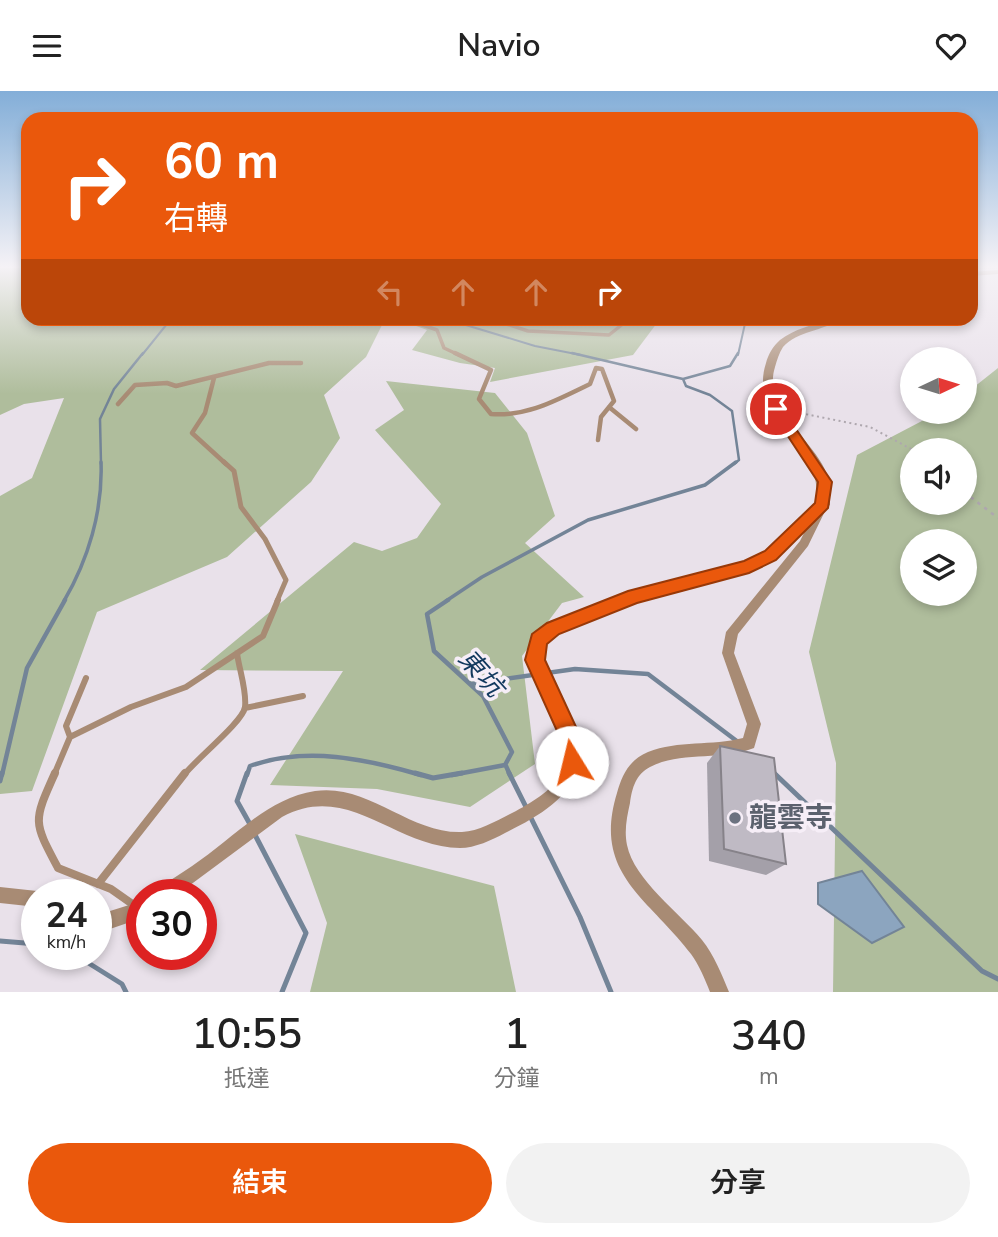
<!DOCTYPE html>
<html lang="zh-TW">
<head>
<meta charset="utf-8">
<style>
	body { margin:0; font-family:"Nunito Sans","Noto Sans TC",sans-serif; background:#f2f2f2; color:#222; height:100vh; display:flex; flex-direction:column; font-size:26px; white-space:nowrap }
	* { box-sizing:border-box; margin:0 }
	p { font-size:23px; color:#767676 }
	.icon { flex:none; width:38px; height:38px; fill:none; stroke:currentColor; stroke-width:2; stroke-linecap:round; stroke-linejoin:round }
	.map { position:relative; height:901px; overflow:hidden }
	.side { display:flex; flex-direction:column; background:#fff; flex:1 }
	.side>* { flex:none }
	.top-card { position:absolute; left:21px; top:21px; width:957px; height:214px; border-radius:21px; box-shadow:0 4px 10px #0003; background:#ea580c; color:#fff; overflow:hidden }
	.needle { width:46px; rotate:86deg }
	.controls { position:absolute; left:900px; top:256px; display:grid; gap:14px }
	.controls a { display:grid; place-items:center; width:77px; height:77px; border-radius:50%; background:#fff; box-shadow:0 4px 10px #0003; font-size:35px }
	.speed { position:absolute; left:21px; top:788px; display:flex; gap:14px; font-size:35px; font-weight:700; text-align:center }
	.speed>* { display:grid; place-content:center; width:91px; height:91px; border-radius:50%; background:#fff; box-shadow:0 4px 10px #0003; line-height:1 }
	.speed small { font-size:18px; font-weight:400 }
	.speed .limit { border:10px solid #d22; background:#fff; color:#111 }
	.pin { position:absolute; display:grid; place-items:center; width:60px; height:60px; color:#fff; margin:-30px; border:4px solid #fff; border-radius:50%; box-shadow:0 2px 7px #0007 }
	.me { position:absolute; width:77px; margin:-38px; rotate:351deg; stroke-linejoin:round; filter:drop-shadow(0 0 5px #0008) }
	.turn { display:flex; align-items:center; gap:24px; height:147px; padding:0 28px; font-size:32px }
	.turn .icon { width:91px; height:91px; stroke-width:2.5 }
	.turn b { display:block; font-size:49px; line-height:60px }
	.lanes { display:flex; align-items:center; height:66px; padding:0 28px; background:#0003; justify-content:center; gap:35px; direction:ltr }
	.lanes .off { opacity:.35 }
	.eta { display:flex; justify-content:space-evenly; align-items:center; height:119px; text-align:center }
	.eta b { font-size:42px; font-weight:600; line-height:49px }
	.cta { display:flex; gap:14px; margin-top:auto; padding:14px 28px }
	.cta a { flex:1; height:80px; border-radius:42px; background:#ea580c; color:#fff; font-size:28px; font-weight:600; line-height:80px; text-align:center }
	.cta a+a { background:#f2f2f2; color:#222 }
	header { display:flex; justify-content:space-between; align-items:center; height:91px; padding:0 28px; background:#fff; font-size:32px; font-weight:600 }
	.map>svg:first-child { display:block }
	.forest { fill:#afbd9c; fill-rule:evenodd }
	.water { fill:#8ca5bf; stroke:#738497; stroke-width:2 }
	.lines { fill:none; stroke-linecap:round; stroke-linejoin:round }
	.stream-far4 { stroke:#738497; stroke-width:2 }
	.stream-far3 { stroke:#738497; stroke-width:2.5 }
	.stream-far2 { stroke:#738497; stroke-width:3.5 }
	.stream-far1 { stroke:#738497; stroke-width:4.5 }
	.stream { stroke:#738497; stroke-width:5 }
	.path-far1 { stroke:#aea7ae; stroke-width:2; stroke-dasharray:2 3.5; stroke-linecap:butt }
	.path { stroke:#aea7ae; stroke-width:2.5; stroke-dasharray:3.5 5; stroke-linecap:butt }
	.service-far4 { stroke:#a88b74; stroke-width:3.5 }
	.service-far3 { stroke:#a88b74; stroke-width:4.5 }
	.service-far2 { stroke:#a88b74; stroke-width:5 }
	.service-far1 { stroke:#a88b74; stroke-width:6 }
	.service { stroke:#a88b74; stroke-width:8 }
	.minor { fill:#a88b74; fill-rule:evenodd }
	.tertiary { fill:#a88b74; fill-rule:evenodd }
	.wall { fill:#a4a0a9 }
	.building { fill:#bfbac4; stroke:#868289; stroke-width:2 }
	.route { fill:#ea580c; stroke:#983908; stroke-width:2 }
	.worship-dot { fill:#6b7280; stroke:#f6eef7; stroke-width:2.5 }
	.labels { text-anchor:middle; dominant-baseline:central; stroke-width:7; stroke-linejoin:round; paint-order:stroke }
	.water-label { font-size:26px; font-style:italic; fill:#12395e; stroke:#f6eef7 }
	.near-worship-label { font-size:28px; font-weight:bold; fill:#5b616d; stroke:#f6eef7; text-anchor:start }
</style>
</head>
<body>
<header><svg class="icon" aria-label="menu" viewBox="0 0 24 24"><path d="M4 6h16M4 12h16M4 18h16"/></svg>Navio<svg class="icon" aria-label="heart" viewBox="0 0 24 24"><path d="M12 20l-8-8c-3-5 5-10 8-4 3-6 11-1 8 4z"/></svg></header>
<div class="map">
<svg width="998" height="901" viewBox="0 0 998 901">
	<rect width="100%" height="100%" fill="#e9e1ea"/>
	<path class="forest" d="M 0,177 L 28,177 L 28,228 L 660,228 L 633,264 L 490,291 L 495,277 L 460,272 L 412,259 L 427,239 L 403,230 L 382,234 L 366,266 L 324,304 L 340,347 L 311,391 L 227,466 L 97,521 L 32,700 L 0,703 L 0,405 L 32,387 L 64,307 L 24,313 L 0,324 Z
		M 998,277 L 998,901 L 833,901 L 836,672 L 809,561 L 857,364 L 941,320 L 964,320 L 964,304 ZM 912,359 L 964,359 L 964,411 L 912,411 ZM 912,450 L 964,450 L 964,502 L 912,502 Z
		M 386,290 L 495,302 L 527,342 L 555,425 L 525,452 L 584,506 L 562,512 L 522,565 L 535,673 L 470,716 L 377,698 L 270,694 L 343,580 L 200,579 L 354,451 L 382,460 L 417,447 L 441,413 L 375,339 L 404,319 Z
		M 295,743 L 494,795 L 516,901 L 310,901 L 327,832 Z"/>
	<path class="water" d="M 862,780 L 904,836 L 872,852 L 818,813 L 818,792 Z"/>
	<g class="lines">
		<path class="stream-far4" d="M 446,228 L 535,255 L 581,264
			M 142,264 L 171,228
			M 738,264 L 746,228"/>
		<path class="stream-far3" d="M 572,262 L 683,288
			M 101,373 L 100,328 L 114,298 L 143,262
			M 734,373 L 739,369 L 732,320 L 710,304 L 686,295 L 683,288 L 730,275 L 738,262"/>
		<path class="stream-far2" d="M 64,510 C 88,469 103,420 101,371
			M 446,510 L 482,486 L 588,429 L 705,394 L 736,371"/>
		<path class="stream-far1" d="M 448,509 L 427,523 L 434,560 L 483,605 L 512,661 L 505,674 L 452,684
			M 470,593 L 575,578 L 648,583 L 738,651
			M 506,675 L 510,684
			M 773,681 L 776,684
			M 2,684 L 27,577 L 65,509
			M 247,684 L 250,675 C 306,655 366,668 421,684"/>
		<path class="stream" d="M 247,682 L 237,710 L 251,735
			M 415,682 L 433,687 L 462,682
			M 509,682 L 527,718
			M 774,682 L 982,880 L 998,888
			M 0,690 L 2,682
			M 530,725 L 580,826 L 611,901
			M 254,742 L 306,842 L 282,901
			M 0,850 L 37,853
			M 74,863 L 122,893 L 126,901"/>
		<path class="path-far1" d="M 790,320 L 870,336 L 913,359"/>
		<path class="path" d="M 964,401 L 998,427"/>
		<path class="service-far4" d="M 406,228 L 437,239 L 444,257 L 459,264
			M 491,228 L 528,240 L 609,244 L 629,228"/>
		<path class="service-far3" d="M 455,262 L 491,279 L 479,308 L 491,323 C 528,326 558,308 590,293 L 596,277 L 602,278 L 614,310 L 601,326 L 598,349
			M 214,287 L 205,322 L 192,342 L 226,373
			M 118,313 L 135,294 L 167,292 L 176,295 L 269,272 L 301,272
			M 609,316 L 636,338"/>
		<path class="service-far2" d="M 224,371 L 234,380 L 241,416 L 265,448 L 286,489 L 277,510"/>
		<path class="service-far1" d="M 245,617 L 303,605
			M 70,646 L 66,635 L 86,587
			M 54,684 L 70,646 L 131,616 L 186,596 L 263,545 L 278,509
			M 184,684 C 196,668 243,631 245,616 C 247,600 239,578 237,562"/>
		<path class="service" d="M 55,682 C 33,731 33,730 58,777 L 111,798 L 138,817
			M 98,793 L 185,682"/>
		<path class="minor" d="M 823,411 L 828,414 L 808,455 L 738,543 L 734,562 L 761,633 L 754,657 C 721,670 680,660 650,676 C 636,683 632,697 630,712 C 627,726 624,739 627,754 C 634,789 680,822 702,849 C 714,864 722,884 729,901 L 710,901 C 705,888 699,874 691,863 C 649,807 592,783 617,702 C 622,684 629,669 648,661 C 678,649 712,655 743,647 L 747,633 L 722,562 L 726,541 L 800,450 L 808,434 L 774,467 L 753,478 L 636,509 L 549,546 C 537,570 546,583 558,605 C 567,621 579,641 579,660 C 581,703 539,725 505,742 C 492,749 475,757 460,757 C 395,757 349,690 282,726 L 178,803 L 156,803 L 158,797 C 181,783 203,768 224,751 C 252,729 278,706 315,700 C 368,692 410,743 462,741 C 481,740 499,728 516,720 C 534,710 555,698 563,678 C 578,638 522,592 531,557 C 533,551 538,544 541,538 L 634,500 L 746,472 L 766,461 L 820,412 Z
			M 0,796 L 37,800 L 43,803 L 37,803 L 37,816 L 0,812 Z
			M 142,810 L 142,827 L 110,838 L 96,834 L 96,817 L 110,820 Z"/>
		<path class="tertiary" d="M 998,179 L 998,183 L 971,185 L 971,181 Z
			M 829,228 L 840,228 C 824,240 797,240 783,256 C 779,262 777,269 775,276 C 763,314 805,343 822,373 C 830,386 830,399 830,414 L 823,419 L 816,414 C 817,400 817,390 812,377 C 796,340 751,318 766,272 C 768,264 773,255 780,249 C 794,238 813,234 829,228 Z"/>
	</g>
	<path class="wall" d="M 720,655 L 786,773 L 766,784 L 709,770 L 707,672 Z"/>
	<path class="building" d="M 720,655 L 774,667 L 786,773 L 724,758 Z"/>
	<linearGradient id="sky" x2="0" y2="1"><stop stop-color="#83aed8"/><stop offset="0.58" stop-color="#f5f2f6"/><stop offset="1" stop-color="#f5f2f6" stop-opacity="0"/></linearGradient>
	<rect width="998" height="303" fill="url(#sky)"/>
	<path class="route" d="M 772,316 L 781,316 L 832,391 L 828,417 L 776,469 L 749,482 L 637,512 L 559,543 L 547,553 L 545,569 L 583,651 L 580,678 L 572,682 L 565,678 L 562,651 L 525,569 L 532,543 L 547,532 L 628,500 L 744,470 L 765,460 L 815,412 L 818,391 L 770,318 Z"/>
	<circle class="worship-dot" cx="735" cy="727" r="7"/>
	<g class="labels">
		<g class="water-label">
			<text transform="translate(481 582) rotate(48)">東坑</text>
		</g>
		<g class="near-worship-label">
			<text x="749" y="727">龍雲寺</text>
		</g>
	</g>
</svg>
<div class="controls">
<a><svg class="needle" viewBox="-14 -14 28 28"><path d="M0-13l5 13h-10z" fill="#e53935"/><path d="M0 13l5-13h-10z" fill="#767676"/></svg></a>
<a><svg class="icon" aria-label="sound" viewBox="0 0 24 24"><path d="M4 9h4l5-4v14l-5-4H4zM17 9q2 3 0 6"/></svg></a>
<a><svg class="icon" aria-label="layers" viewBox="0 0 24 24"><path d="M12 4l9 5-9 5-9-5zM3 14l9 5 9-5"/></svg></a>
</div>
<div class="speed"><div>24<small>km/h</small></div><div class="limit">30</div></div>
<div class="pin" style="left:776px;top:318px;background:#d93025"><svg class="icon" aria-label="arrive" viewBox="0 0 24 24"><path d="M6 21V4h12l-3 4 3 4H6"/></svg></div>
<svg class="me" style="left:572px;top:671px" viewBox="-20 -20 40 40"><circle r="19" fill="#fff"/><path d="M0-13L10 11 0 6-10 11z" fill="#ea580c"/></svg>
<div class="top-card">
<div class="turn"><svg class="icon" aria-label="right" viewBox="0 0 24 24"><path d="M7 20v-9h11M14 6l5 5-5 5"/></svg><div><b>60 m</b>右轉</div></div>
<div class="lanes"><svg class="icon off" aria-label="left" viewBox="0 0 24 24"><path d="M17 20v-9H6M10 6l-5 5 5 5"/></svg><svg class="icon off" aria-label="ahead" viewBox="0 0 24 24"><path d="M12 20V5M6 11l6-6 6 6"/></svg><svg class="icon off" aria-label="ahead" viewBox="0 0 24 24"><path d="M12 20V5M6 11l6-6 6 6"/></svg><svg class="icon" aria-label="right" viewBox="0 0 24 24"><path d="M7 20v-9h11M14 6l5 5-5 5"/></svg></div>
</div>
</div>
<section class="side">
<div class="eta">
<div><b>10:55</b><p>抵達</p></div>
<div><b>1</b><p>分鐘</p></div>
<div><b>340</b><p>m</p></div>
</div>
<div class="cta"><a>結束</a><a>分享</a></div>
</section>
</body>
</html>
